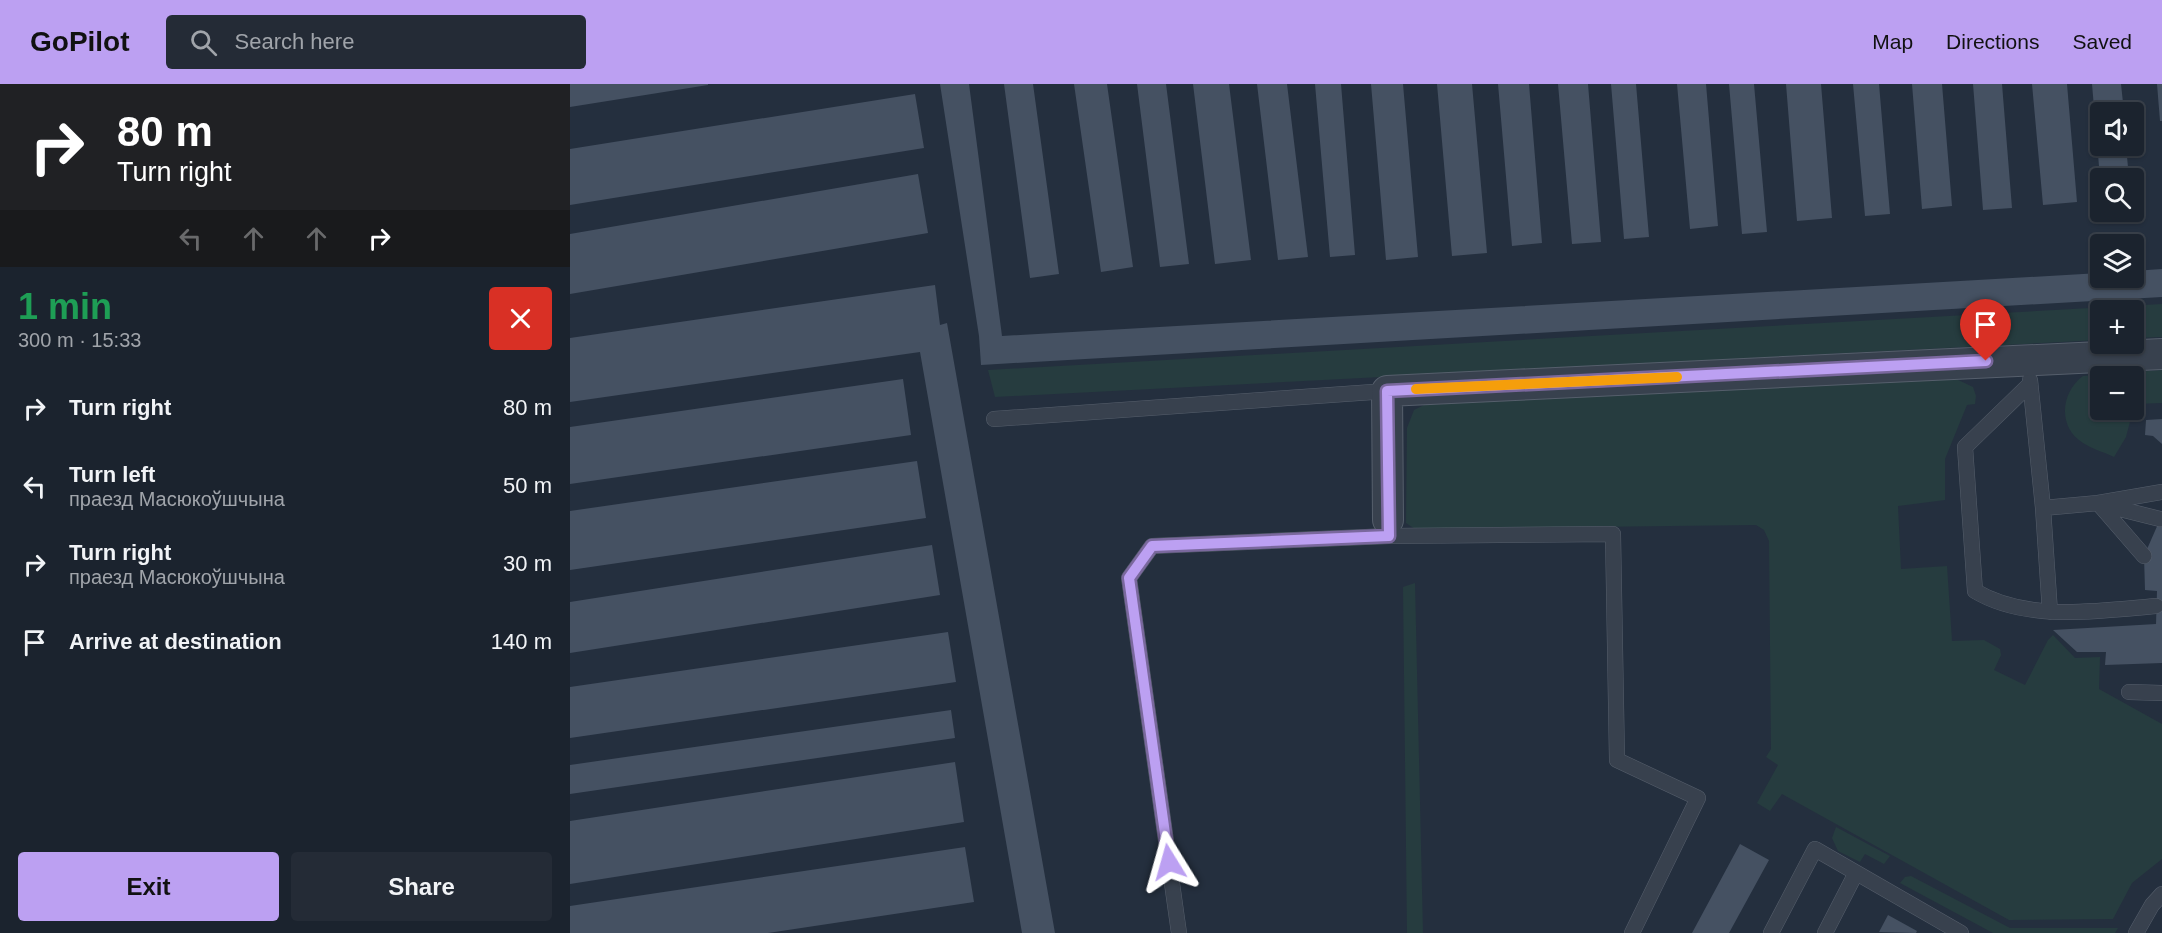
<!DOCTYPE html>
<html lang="en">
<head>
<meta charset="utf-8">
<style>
	body { margin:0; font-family:Helvetica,sans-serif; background:#242b36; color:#f1f3f6; height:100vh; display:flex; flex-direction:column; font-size:22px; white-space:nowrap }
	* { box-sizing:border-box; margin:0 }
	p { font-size:20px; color:#a0a4aa }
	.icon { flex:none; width:33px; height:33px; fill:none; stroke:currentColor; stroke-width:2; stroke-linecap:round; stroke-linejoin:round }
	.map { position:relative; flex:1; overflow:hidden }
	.side { display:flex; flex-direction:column; background:#1b232e; width:570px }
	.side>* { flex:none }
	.banner { background:#202124; color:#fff; overflow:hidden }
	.controls { position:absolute; left:1520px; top:18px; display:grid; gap:12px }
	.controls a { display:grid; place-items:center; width:54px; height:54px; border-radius:6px; background:#1b232e; box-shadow:0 2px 4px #0004,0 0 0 2px #39404a; font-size:30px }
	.pin { position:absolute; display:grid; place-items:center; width:51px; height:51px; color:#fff; margin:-62px -26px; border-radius:50% 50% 50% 0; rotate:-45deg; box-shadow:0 0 6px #0007 }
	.pin .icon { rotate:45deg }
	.me { position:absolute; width:66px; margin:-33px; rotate:352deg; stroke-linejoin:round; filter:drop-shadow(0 0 4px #0008) }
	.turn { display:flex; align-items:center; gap:21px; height:126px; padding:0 18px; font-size:27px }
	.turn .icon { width:78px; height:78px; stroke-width:2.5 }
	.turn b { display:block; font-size:42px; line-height:51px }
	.lanes { display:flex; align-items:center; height:57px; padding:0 18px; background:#0003; justify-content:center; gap:30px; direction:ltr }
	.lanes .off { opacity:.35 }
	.round { display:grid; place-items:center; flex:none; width:63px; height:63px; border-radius:6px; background:#242b36 }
	.summary { display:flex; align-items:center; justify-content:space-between; height:102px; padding:0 18px }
	h1 { font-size:36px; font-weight:600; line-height:45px; color:#1e9e55 }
	.cta { display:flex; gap:12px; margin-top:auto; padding:12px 18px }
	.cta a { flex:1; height:69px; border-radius:6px; background:#bca0f2; color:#111; font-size:24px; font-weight:600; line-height:69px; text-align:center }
	.cta a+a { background:#242b36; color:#f1f3f6 }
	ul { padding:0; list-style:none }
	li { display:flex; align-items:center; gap:18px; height:78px; padding:0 18px }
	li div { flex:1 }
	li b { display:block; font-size:22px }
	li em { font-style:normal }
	header { display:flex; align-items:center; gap:36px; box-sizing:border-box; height:84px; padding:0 30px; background:#bca0f2; color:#111 }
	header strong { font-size:28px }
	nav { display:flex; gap:33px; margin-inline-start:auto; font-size:21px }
	.search { width:420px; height:54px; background:#242b36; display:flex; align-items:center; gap:15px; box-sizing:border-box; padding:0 21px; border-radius:6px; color:#a0a4aa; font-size:22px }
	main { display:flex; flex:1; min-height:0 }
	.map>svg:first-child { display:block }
	.grass { fill:#263c3f }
	.building { fill:#455162 }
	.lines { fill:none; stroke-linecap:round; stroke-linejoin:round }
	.service-casing { stroke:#565f6c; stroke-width:16 }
	.minor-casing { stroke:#565f6c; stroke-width:32 }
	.service { stroke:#38414e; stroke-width:15 }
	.minor { stroke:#38414e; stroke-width:30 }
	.route-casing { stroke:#7a689d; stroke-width:15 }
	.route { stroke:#bca0f2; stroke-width:10 }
	.slow { stroke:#f59e0b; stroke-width:10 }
</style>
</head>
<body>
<header>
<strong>GoPilot</strong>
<div class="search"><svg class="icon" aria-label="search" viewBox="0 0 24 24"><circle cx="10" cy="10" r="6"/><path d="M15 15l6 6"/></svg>Search here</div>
<nav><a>Map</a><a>Directions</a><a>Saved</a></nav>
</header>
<main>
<section class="side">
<div class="banner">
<div class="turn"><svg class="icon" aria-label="right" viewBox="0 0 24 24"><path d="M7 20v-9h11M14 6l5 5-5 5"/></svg><div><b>80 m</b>Turn right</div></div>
<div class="lanes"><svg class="icon off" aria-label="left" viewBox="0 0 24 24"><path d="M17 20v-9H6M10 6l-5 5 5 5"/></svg><svg class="icon off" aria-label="ahead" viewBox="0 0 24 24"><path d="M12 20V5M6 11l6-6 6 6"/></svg><svg class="icon off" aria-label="ahead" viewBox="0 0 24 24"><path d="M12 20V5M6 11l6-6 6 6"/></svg><svg class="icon" aria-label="right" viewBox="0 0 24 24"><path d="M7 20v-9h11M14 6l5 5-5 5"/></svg></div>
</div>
<div class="summary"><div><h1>1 min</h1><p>300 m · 15:33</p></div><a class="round" style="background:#d93025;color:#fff"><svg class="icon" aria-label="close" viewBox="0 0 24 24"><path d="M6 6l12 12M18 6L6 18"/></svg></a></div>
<ul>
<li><svg class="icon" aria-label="right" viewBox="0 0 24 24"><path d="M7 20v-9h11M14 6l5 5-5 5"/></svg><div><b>Turn right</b></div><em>80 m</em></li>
<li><svg class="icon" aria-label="left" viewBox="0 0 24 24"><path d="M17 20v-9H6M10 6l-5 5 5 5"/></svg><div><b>Turn left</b><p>праезд Масюкоўшчына</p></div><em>50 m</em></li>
<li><svg class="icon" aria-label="right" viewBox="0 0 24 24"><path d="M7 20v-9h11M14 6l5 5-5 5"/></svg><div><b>Turn right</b><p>праезд Масюкоўшчына</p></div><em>30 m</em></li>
<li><svg class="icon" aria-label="arrive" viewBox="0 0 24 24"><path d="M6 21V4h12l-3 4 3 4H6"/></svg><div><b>Arrive at destination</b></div><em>140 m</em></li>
</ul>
<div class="cta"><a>Exit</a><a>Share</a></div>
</section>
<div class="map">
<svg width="1592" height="849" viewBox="0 0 1592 849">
	<rect width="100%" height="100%" fill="#242f3e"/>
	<path class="grass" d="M 1592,220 L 1592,253 L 1563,254 L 1563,226 L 1530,226 L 1530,256 L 425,313 L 418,286 Z
		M 1592,286 L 1592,319 L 1564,320 L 1563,324 L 1563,292 L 1530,292 L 1530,326 L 1563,326 L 1556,353 L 1544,373 C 1534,368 1522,365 1513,359 C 1487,343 1491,308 1513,292 Z
		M 1384,294 L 1403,303 L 1406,312 L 1405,320 L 1397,321 L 1375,375 L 1375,416 L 1328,422 L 1331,485 L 1377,482 L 1382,557 L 1414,556 L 1430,565 L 1431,571 L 1424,586 L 1455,601 L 1478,556 L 1483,551 L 1505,574 L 1530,573 L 1529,605 L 1592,640 L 1592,775 L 1562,799 L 1543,835 L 1439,836 L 1212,710 L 1200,727 L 1187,719 L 1208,681 L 1196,673 L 1201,665 L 1199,457 L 1194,446 L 1186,441 L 845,445 L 836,439 L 837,344 L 844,326 L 854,321 Z
		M 845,499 L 853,849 L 837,849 L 833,503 Z
		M 1266,743 L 1320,772 L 1314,780 L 1295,770 L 1290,778 L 1268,767 L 1262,754 Z
		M 1341,792 L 1440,844 L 1548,844 L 1545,849 L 1423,849 L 1330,799 L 1335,793 Z"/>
	<path class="building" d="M 0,0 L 138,0 L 138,1 L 0,23 Z
		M 370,0 L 399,0 L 432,252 L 1530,189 L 1530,194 L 1563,194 L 1563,187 L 1592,185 L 1592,213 L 411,281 L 409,252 Z
		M 434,0 L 463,0 L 489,190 L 460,194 Z
		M 504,0 L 537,0 L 563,183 L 531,188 Z
		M 567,0 L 596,0 L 619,180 L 590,183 Z
		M 623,0 L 659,0 L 681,176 L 645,180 Z
		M 687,0 L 717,0 L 738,173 L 708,176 Z
		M 745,0 L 771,0 L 785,171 L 760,173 Z
		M 801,0 L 833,0 L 848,173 L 816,176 Z
		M 867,0 L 902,0 L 917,169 L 882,172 Z
		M 928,0 L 959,0 L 972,159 L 942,162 Z
		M 988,0 L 1018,0 L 1031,158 L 1002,160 Z
		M 1041,0 L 1066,0 L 1079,153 L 1054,155 Z
		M 1107,0 L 1136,0 L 1148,142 L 1120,145 Z
		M 1159,0 L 1184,0 L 1197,148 L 1172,150 Z
		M 1216,0 L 1251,0 L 1262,134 L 1227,137 Z
		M 1283,0 L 1309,0 L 1320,130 L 1295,132 Z
		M 1342,0 L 1372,0 L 1382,122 L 1352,125 Z
		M 1403,0 L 1432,0 L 1442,124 L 1413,126 Z
		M 1462,0 L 1497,0 L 1507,118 L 1473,121 Z
		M 1522,0 L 1551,0 L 1554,28 L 1530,28 L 1530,62 L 1556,62 L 1559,94 L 1530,94 Z
		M 1587,0 L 1592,0 L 1592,37 L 1590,37 Z
		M 345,10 L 354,64 L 0,121 L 0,65 Z
		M 348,90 L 358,149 L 0,210 L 0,150 Z
		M 365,201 L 370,241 L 377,239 L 485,849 L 452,849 L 350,268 L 0,318 L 0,254 Z
		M 333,295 L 341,351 L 0,400 L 0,343 Z
		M 1592,335 L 1592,360 L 1583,352 L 1575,351 L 1576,336 Z
		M 347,377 L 356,434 L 0,486 L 0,427 Z
		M 1592,431 L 1592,579 L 1535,581 L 1536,568 L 1507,568 L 1483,546 L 1586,540 L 1587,507 L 1575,506 L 1574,472 Z
		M 362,461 L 370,511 L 0,569 L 0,518 Z
		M 378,548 L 386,598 L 0,654 L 0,603 Z
		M 381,626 L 385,654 L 0,710 L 0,681 Z
		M 385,678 L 394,738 L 0,800 L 0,737 Z
		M 1170,760 L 1199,776 L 1159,849 L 1122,849 Z
		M 395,763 L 404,818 L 198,849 L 0,849 L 0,822 Z
		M 1318,831 L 1347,847 L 1346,849 L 1309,848 Z"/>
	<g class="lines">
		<defs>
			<path id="service" d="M 1460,296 L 1473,424 L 1528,419 L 1592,408
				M 1459,301 L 1395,363 L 1405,507 C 1457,538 1528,527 1586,522
				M 424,335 L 817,307
				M 1528,419 L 1574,472
				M 1534,421 L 1590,435
				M 1473,424 L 1480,528
				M 1559,608 L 1592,609
				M 609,849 L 559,494 L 582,462 L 819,452 L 1043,450 L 1047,676 L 1128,714 L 1062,849
				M 1201,849 L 1245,765 L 1391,849
				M 1255,849 L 1286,789
				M 1566,849 L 1582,821 L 1592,810"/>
			<path id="minor" d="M 818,436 L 817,307 L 1592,270"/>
		</defs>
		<use href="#service" class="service-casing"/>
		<use href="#minor" class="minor-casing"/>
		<use href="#service" class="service"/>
		<use href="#minor" class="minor"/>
	</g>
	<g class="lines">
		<defs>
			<path id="route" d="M 599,778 L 559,494 L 582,462 L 819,452 L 817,307 L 1416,277"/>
		</defs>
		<use href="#route" class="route-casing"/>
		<use href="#route" class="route"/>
		<path class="slow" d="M 846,305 L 1107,293"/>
	</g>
</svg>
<div class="controls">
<a><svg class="icon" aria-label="sound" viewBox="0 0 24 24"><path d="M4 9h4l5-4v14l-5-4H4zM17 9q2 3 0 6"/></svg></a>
<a><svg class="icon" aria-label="search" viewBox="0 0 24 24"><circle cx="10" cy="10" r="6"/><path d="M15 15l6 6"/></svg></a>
<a><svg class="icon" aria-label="layers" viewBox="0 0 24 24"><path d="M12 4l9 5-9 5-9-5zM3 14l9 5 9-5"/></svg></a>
<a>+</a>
<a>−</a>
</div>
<div class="pin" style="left:1416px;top:277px;background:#d93025"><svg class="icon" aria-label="arrive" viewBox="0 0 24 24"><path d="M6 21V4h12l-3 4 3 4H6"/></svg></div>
<svg class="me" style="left:599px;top:778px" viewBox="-20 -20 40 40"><path d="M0-17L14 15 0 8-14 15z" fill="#bca0f2" stroke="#fff" stroke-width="4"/></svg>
</div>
</main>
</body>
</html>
